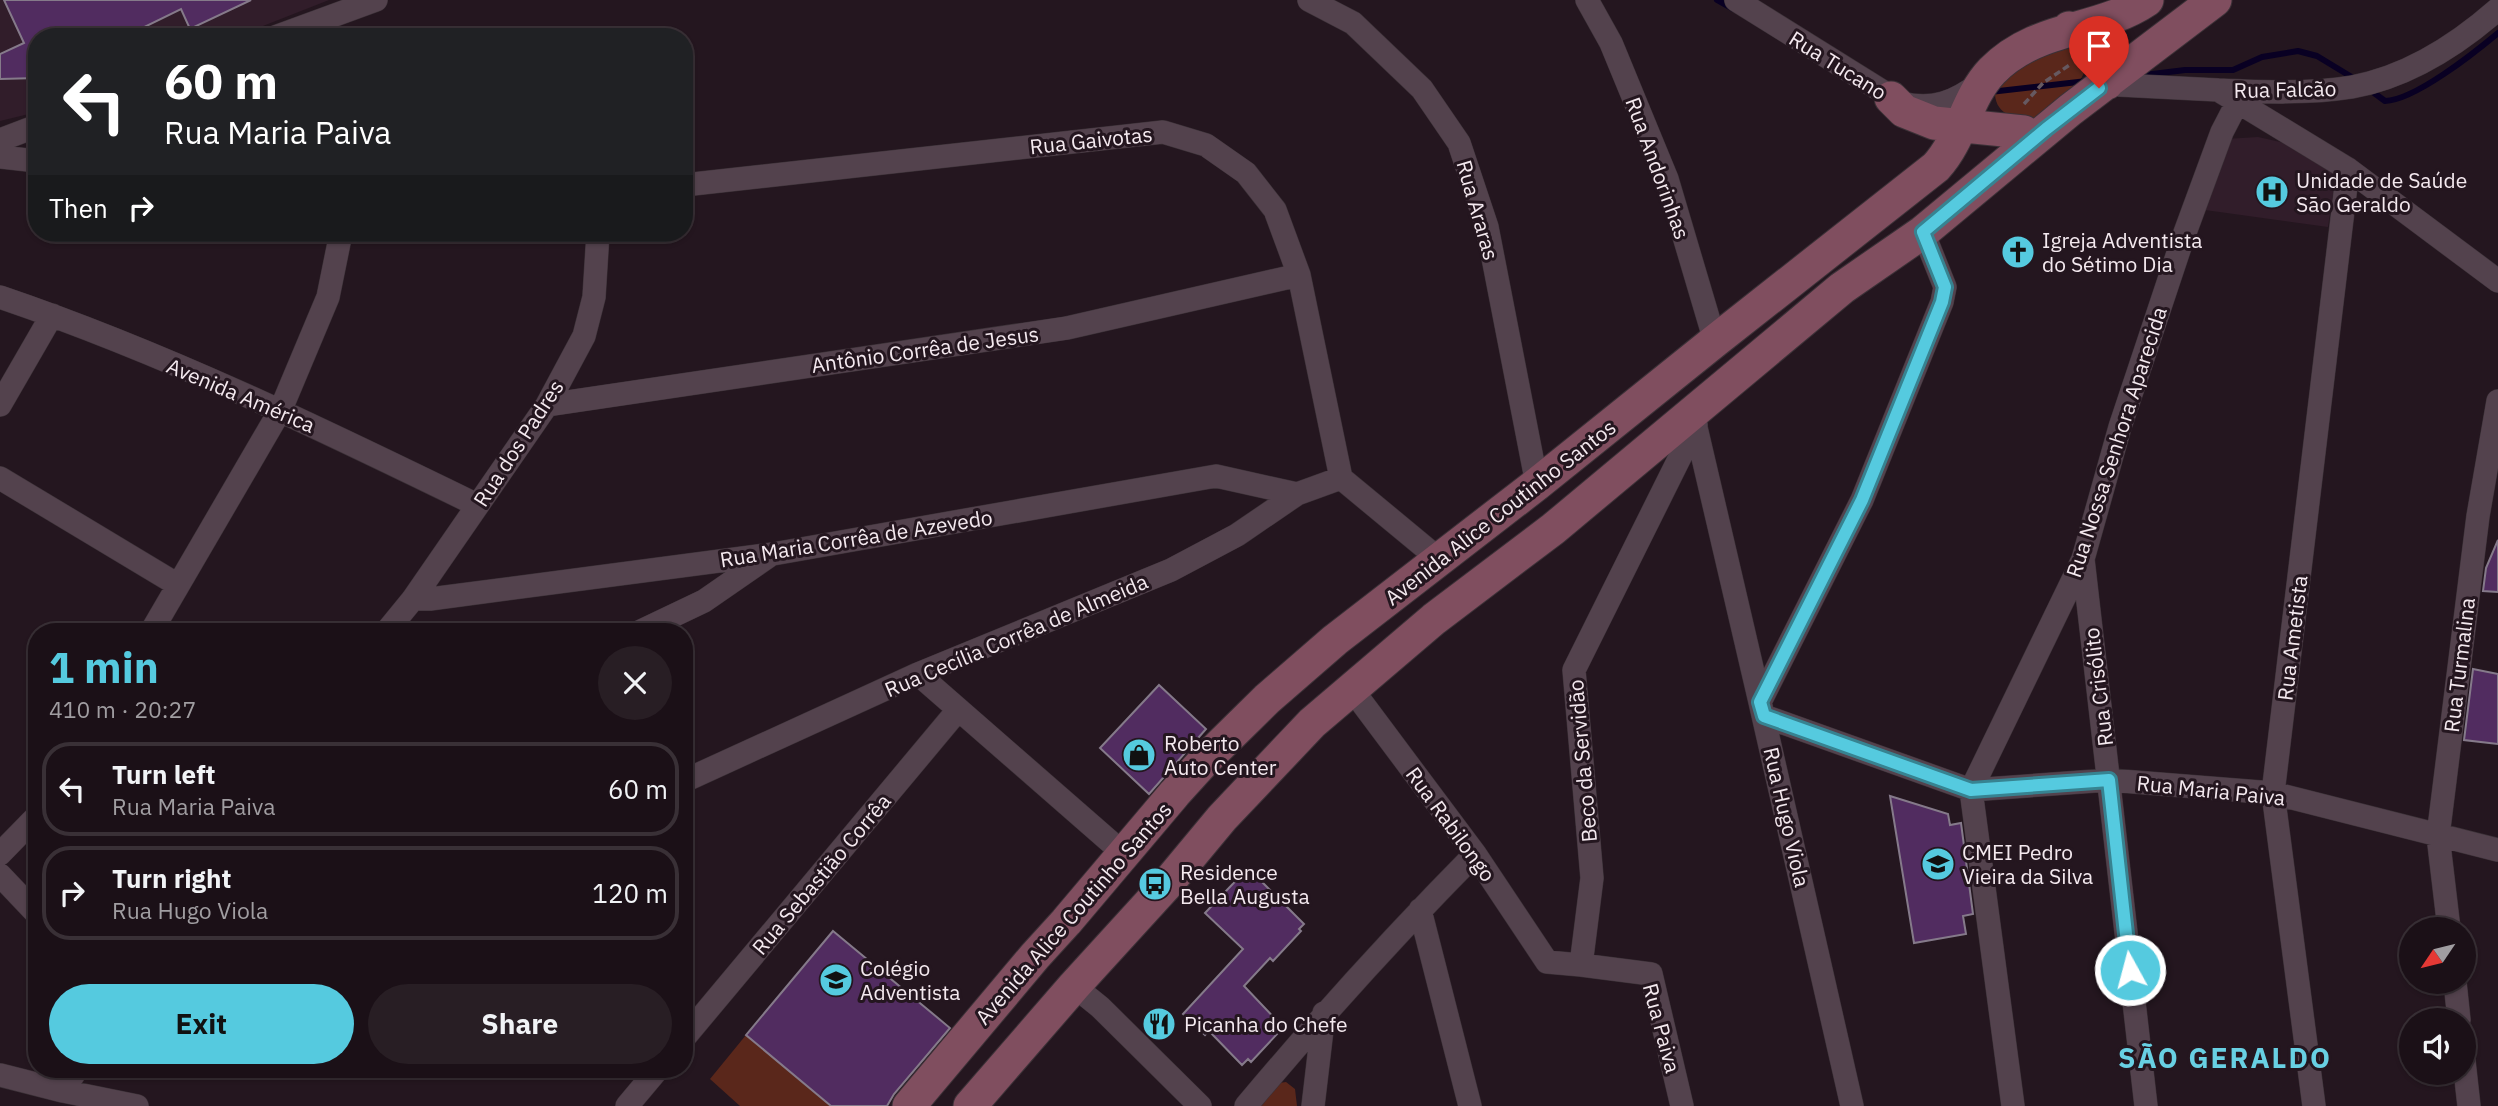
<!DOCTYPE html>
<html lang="en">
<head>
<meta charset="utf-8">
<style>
	body { margin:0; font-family:"IBM Plex Sans",sans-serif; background:#281e24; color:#f1f3f6; height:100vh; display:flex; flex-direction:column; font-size:26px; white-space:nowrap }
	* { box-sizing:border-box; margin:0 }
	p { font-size:23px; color:#a09da1 }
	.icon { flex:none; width:38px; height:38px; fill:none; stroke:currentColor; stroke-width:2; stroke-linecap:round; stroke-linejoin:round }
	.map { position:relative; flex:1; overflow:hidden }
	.sheet { position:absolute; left:28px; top:623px; width:665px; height:455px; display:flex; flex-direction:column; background:#1b1017; border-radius:28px; box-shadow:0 2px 5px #0004,0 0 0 2px #393036 }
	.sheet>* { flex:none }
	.guide { position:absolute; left:28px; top:28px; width:665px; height:214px; border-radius:28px; box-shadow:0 2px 5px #0004,0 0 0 2px #393036; background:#202124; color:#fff; overflow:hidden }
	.needle { width:46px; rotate:235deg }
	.tools { position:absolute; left:2399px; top:917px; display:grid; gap:14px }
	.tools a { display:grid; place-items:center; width:77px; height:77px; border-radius:50%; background:#1b1017; box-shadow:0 2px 5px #0004,0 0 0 2px #393036; font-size:35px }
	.pin { position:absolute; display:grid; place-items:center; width:60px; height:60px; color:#fff; margin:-72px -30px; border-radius:50% 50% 50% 0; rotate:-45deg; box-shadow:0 0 7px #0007 }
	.pin .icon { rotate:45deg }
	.me { position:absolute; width:77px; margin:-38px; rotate:353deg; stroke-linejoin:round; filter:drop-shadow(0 0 5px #0008) }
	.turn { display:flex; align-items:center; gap:24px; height:147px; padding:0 21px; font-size:32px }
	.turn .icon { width:91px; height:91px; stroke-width:2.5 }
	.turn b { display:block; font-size:49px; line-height:60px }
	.then { display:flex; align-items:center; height:66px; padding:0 21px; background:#0003; gap:14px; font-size:26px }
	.round { display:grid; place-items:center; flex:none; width:74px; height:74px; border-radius:37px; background:#281e24 }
	.summary { display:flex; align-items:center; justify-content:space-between; height:119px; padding:0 21px }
	h1 { font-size:42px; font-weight:700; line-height:52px; color:#55cadf }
	.button { display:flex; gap:14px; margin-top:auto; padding:14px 21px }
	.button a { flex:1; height:80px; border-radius:42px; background:#55cadf; color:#111; font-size:28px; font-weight:700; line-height:80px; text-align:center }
	.button a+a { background:#281e24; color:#f1f3f6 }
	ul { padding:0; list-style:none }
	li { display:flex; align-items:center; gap:21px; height:94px; margin:0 14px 10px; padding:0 7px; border:4px solid #393036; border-radius:28px }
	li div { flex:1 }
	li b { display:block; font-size:26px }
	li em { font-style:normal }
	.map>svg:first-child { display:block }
	.built { fill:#311d2a }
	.green { fill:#5a271b }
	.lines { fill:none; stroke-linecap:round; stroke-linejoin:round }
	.stream { stroke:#090023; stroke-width:6 }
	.building { fill:#512c60; stroke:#857a8a; stroke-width:2 }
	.minor-casing { stroke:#3b3137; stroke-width:24 }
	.secondary-casing { stroke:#3b3137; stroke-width:35 }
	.path { stroke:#665961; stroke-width:3.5; stroke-dasharray:7 3.5; stroke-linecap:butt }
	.minor { stroke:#53424d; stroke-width:23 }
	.secondary { stroke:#804e5f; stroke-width:33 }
	.route-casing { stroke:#378391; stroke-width:18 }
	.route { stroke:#55cadf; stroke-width:12 }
	.labels { text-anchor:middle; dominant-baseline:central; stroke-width:6; stroke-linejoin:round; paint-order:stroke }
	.street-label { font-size:21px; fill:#f4e9ef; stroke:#24161f }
	.poi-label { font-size:21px; fill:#f4e9ef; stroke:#24161f; text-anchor:start }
	.district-label { font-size:28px; font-weight:bold; letter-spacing:2px; fill:#68d0e3; stroke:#24161f }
</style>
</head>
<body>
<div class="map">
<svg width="2498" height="1106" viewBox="0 0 2498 1106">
	<rect width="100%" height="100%" fill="#24161f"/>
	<path class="built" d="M 0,0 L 329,0 L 235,37 L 37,37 L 37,112 L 0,121 Z
		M 2258,137 L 2293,145 L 2336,174 L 2328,227 L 2205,210 L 2226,139 Z"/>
	<path class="green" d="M 2072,45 C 2076,50 2083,57 2085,63 C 2090,82 2047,110 2034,121 C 2017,118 1996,116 1995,94 L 2007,72 Z
		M 746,1035 L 831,1106 L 740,1106 L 710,1079 Z
		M 1286,1082 L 1295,1089 L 1297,1106 L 1261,1106 L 1279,1083 Z"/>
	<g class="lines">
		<path class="stream" d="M 1717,0 L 1733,9
			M 2136,76 L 2185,70 L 2233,70 L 2262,57 L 2298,51 L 2317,56 L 2355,79
			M 2370,90 L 2385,101 C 2415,100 2474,53 2498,33
			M 1990,92 L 2087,81"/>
	</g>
	<path class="building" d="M 4,0 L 251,0 L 190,29 L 181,9 L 124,37 L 37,37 L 37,78 L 0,79 L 0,54 L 24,43 Z
		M 2498,540 L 2498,592 L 2483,591 L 2486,568 Z
		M 2473,669 L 2498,674 L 2498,744 L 2464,740 Z
		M 1159,685 L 1206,729 L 1149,794 L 1100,748 Z
		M 1890,796 L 1948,814 L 1950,825 L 1961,823 L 1973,914 L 1963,916 L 1966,934 L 1914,943 Z
		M 1248,868 L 1304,924 L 1299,929 L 1301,931 L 1273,961 L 1270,958 L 1244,986 L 1281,1025 L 1276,1030 L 1279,1032 L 1251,1062 L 1248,1059 L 1242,1065 L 1209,1031 L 1205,1035 L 1183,1014 L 1243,949 L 1205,913 Z
		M 833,931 L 950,1028 L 894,1094 L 887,1106 L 831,1106 L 746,1035 Z"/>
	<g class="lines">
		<defs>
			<path id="minor" d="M 1309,0 L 1353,23 L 1422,89 L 1459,143 L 1487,227 L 1537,484
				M 1587,0 L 1611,43 L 1667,179 L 1715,341
				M 1736,0 L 1901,103 C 1933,111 1955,102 1980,83
				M 275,37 L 376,0
				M 2107,83 L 2119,85 L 2218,90 L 2348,169 L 2498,281
				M 2218,90 C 2263,92 2308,94 2352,87 C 2407,77 2457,45 2498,9
				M 0,140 L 37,126
				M 0,157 L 37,161
				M 684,185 L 1163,132 L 1206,145 L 1246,173 L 1275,210 L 1299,275 L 1341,478 L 1440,560
				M 0,297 C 165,353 321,429 477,505
				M 0,405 L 52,315
				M 547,405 L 1067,328 L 1299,275
				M 1694,419 L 1760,702
				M 0,478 L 178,585
				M 2083,559 L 2146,1106
				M 413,599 L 430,599 L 773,554 L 1216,476 L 1297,494
				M 151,632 L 281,409 L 328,297 L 341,233
				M 386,632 L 413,599 L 547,405 L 584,336 L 594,297 L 598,233
				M 639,632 L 704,601 L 769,556
				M 918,674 L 1123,853
				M 1351,688 L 1475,854 L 1547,962 L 1581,965 L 1592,878 L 1574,670 L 1696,425
				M 1764,716 L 1971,790 L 2109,780 L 2273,793 L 2498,850
				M 684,781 L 918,674 L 1171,570 L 1237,535 L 1297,494 L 1341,478
				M 0,854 L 37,816
				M 0,875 L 37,914
				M 1420,910 L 1470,1106
				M 2449,929 L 2438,836 L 2478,516 L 2498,401
				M 1581,965 L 1651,974 L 1682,1106
				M 2455,982 L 2459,1020
				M 1074,986 L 1100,1007 L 1200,1106
				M 684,1038 L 958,710
				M 2464,1061 L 2469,1106
				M 0,1075 L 63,1091 L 137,1106
				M 63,1091 L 77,1069
				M 627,1106 L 658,1069
				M 1246,1106 C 1319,1019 1395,935 1475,854
				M 1313,1106 L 1324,1013
				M 1852,1106 L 1760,702 L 1862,500 L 1942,302 L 1945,287 L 1923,232
				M 2013,1106 L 1971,790 L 2083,559 L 2120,427 L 2183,238 L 2222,132 L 2237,103
				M 2314,1106 L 2273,793 L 2348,169"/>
			<path id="secondary" d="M 2069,28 C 2092,39 2104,57 2107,83
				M 1891,98 L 1904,111 L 1934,123 L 2024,132
				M 909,1106 L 1035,956 L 1066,922 L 1175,793 L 1205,760 L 1267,699 L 1335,640 L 1537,484 L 1715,341 L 1936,167 C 1962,139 1966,98 1992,71 C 2037,25 2098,33 2147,0
				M 970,1106 L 1074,986 L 1168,883 L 1222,818 L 1312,723 L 1434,619 L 1553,529 L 1842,288 L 1923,232 L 2070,110 L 2215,0"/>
		</defs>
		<use href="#minor" class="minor-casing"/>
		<use href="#secondary" class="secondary-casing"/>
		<path class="path" d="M 2024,104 L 2043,83 L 2071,64"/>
		<use href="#minor" class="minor"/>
		<use href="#secondary" class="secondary"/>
	</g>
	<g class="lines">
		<defs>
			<path id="route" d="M 2099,88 L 2046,129 L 1923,232 L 1945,287 L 1942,302 L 1862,500 L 1760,702 L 1764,716 L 1971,790 L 2109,780 L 2130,970"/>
		</defs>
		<use href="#route" class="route-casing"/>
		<use href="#route" class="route"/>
	</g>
	<defs>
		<symbol id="hospital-disc" viewBox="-11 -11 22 22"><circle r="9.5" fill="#55cadf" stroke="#24161f"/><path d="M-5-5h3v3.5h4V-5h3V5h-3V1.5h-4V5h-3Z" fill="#111"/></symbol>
		<symbol id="church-disc" viewBox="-11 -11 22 22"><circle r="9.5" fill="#55cadf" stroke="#24161f"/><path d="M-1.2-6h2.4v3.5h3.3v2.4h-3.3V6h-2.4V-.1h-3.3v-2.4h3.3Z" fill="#111"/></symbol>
		<symbol id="shop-disc" viewBox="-11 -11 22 22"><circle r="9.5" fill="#55cadf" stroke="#24161f"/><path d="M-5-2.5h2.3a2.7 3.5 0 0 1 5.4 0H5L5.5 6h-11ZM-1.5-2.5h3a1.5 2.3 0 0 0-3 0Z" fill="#111"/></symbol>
		<symbol id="school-disc" viewBox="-11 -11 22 22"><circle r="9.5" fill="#55cadf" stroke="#24161f"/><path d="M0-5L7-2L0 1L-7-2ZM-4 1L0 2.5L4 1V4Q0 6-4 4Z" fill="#111"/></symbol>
		<symbol id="bus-disc" viewBox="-11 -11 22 22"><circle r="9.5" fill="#55cadf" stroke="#24161f"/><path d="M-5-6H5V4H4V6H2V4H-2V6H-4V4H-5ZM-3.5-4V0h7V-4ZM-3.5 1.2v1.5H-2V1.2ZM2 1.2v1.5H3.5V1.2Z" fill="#111"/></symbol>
		<symbol id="restaurant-disc" viewBox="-11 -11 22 22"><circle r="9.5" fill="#55cadf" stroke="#24161f"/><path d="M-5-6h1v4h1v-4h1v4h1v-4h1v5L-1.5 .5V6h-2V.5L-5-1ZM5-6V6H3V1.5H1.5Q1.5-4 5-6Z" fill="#111"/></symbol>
	</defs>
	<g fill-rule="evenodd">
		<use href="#hospital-disc" x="2253" y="173" width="38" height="38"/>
		<use href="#church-disc" x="1999" y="233" width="38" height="38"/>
		<use href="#shop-disc" x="1120" y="736" width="38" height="38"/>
		<use href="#school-disc" x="1919" y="845" width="38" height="38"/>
		<use href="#bus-disc" x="1136" y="865" width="38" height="38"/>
		<use href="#school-disc" x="817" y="961" width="38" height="38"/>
		<use href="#restaurant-disc" x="1140" y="1005" width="38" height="38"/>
	</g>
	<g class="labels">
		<g class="street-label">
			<text transform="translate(1838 65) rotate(32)">Rua Tucano</text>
			<text transform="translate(2285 89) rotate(-1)">Rua Falcão</text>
			<text transform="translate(1091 140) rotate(-6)">Rua Gaivotas</text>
			<text transform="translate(1658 168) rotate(70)">Rua Andorinhas</text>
			<text transform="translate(1478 210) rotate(74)">Rua Araras</text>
			<text transform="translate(925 349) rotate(-8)">Antônio Corrêa de Jesus</text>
			<text transform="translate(241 395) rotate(23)">Avenida América</text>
			<text transform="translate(2116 442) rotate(-72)">Rua Nossa Senhora Aparecida</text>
			<text transform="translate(518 443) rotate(-57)">Rua dos Padres</text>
			<text transform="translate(1500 512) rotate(-38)">Avenida Alice Coutinho Santos</text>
			<text transform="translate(856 538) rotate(-9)">Rua Maria Corrêa de Azevedo</text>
			<text transform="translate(1016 635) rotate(-23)">Rua Cecília Corrêa de Almeida</text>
			<text transform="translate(2292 638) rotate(-83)">Rua Ametista</text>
			<text transform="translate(2459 665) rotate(-83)">Rua Turmalina</text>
			<text transform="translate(2098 687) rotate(-97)">Rua Crisólito</text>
			<text transform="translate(1582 761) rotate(-95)">Beco da Servidão</text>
			<text transform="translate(2211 790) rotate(6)">Rua Maria Paiva</text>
			<text transform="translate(1787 817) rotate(77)">Rua Hugo Viola</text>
			<text transform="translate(1451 824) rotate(54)">Rua Rabilongo</text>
			<text transform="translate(821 874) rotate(-50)">Rua Sebastião Corrêa</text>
			<text transform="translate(1073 913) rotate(-49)">Avenida Alice Coutinho Santos</text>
			<text transform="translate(1662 1028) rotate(75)">Rua Paiva</text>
		</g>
		<g class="poi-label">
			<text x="2296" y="180">Unidade de Saúde<tspan x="2296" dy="24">São Geraldo</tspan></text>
			<text x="2042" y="240">Igreja Adventista<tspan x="2042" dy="24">do Sétimo Dia</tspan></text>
			<text x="1164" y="743">Roberto<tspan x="1164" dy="24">Auto Center</tspan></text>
			<text x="1962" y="852">CMEI Pedro<tspan x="1962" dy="24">Vieira da Silva</tspan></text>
			<text x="1180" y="872">Residence<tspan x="1180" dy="24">Bella Augusta</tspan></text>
			<text x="860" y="968">Colégio<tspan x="860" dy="24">Adventista</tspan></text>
			<text x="1184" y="1024">Picanha do Chefe</text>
		</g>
		<g class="district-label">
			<text x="2225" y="1057">SÃO GERALDO</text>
		</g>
	</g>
</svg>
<div class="tools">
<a><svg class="needle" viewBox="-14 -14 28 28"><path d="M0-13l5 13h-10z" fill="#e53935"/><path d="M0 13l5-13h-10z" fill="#a09da1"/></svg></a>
<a><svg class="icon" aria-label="sound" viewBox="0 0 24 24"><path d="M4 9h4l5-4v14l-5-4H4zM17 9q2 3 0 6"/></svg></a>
</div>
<div class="pin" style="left:2099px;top:88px;background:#d93025"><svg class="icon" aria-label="arrive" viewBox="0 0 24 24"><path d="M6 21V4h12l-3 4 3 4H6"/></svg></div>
<svg class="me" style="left:2130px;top:970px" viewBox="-20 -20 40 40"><circle r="17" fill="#55cadf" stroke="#fff" stroke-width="3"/><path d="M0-11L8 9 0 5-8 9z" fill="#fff"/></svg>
<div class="guide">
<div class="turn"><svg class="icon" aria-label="left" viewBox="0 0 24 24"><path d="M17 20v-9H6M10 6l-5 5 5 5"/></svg><div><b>60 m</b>Rua Maria Paiva</div></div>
<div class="then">Then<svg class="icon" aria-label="right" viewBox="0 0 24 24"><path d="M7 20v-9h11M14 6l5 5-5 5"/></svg></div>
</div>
<section class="sheet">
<div class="summary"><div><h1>1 min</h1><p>410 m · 20:27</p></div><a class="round"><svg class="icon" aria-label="close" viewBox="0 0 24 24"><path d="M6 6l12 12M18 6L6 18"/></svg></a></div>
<ul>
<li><svg class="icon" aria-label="left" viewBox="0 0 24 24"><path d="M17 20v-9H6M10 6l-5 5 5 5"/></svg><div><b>Turn left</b><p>Rua Maria Paiva</p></div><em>60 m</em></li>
<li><svg class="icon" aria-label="right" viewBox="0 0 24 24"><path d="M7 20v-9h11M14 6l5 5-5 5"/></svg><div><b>Turn right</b><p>Rua Hugo Viola</p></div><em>120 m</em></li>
</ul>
<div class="button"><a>Exit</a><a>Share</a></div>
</section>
</div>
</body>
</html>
